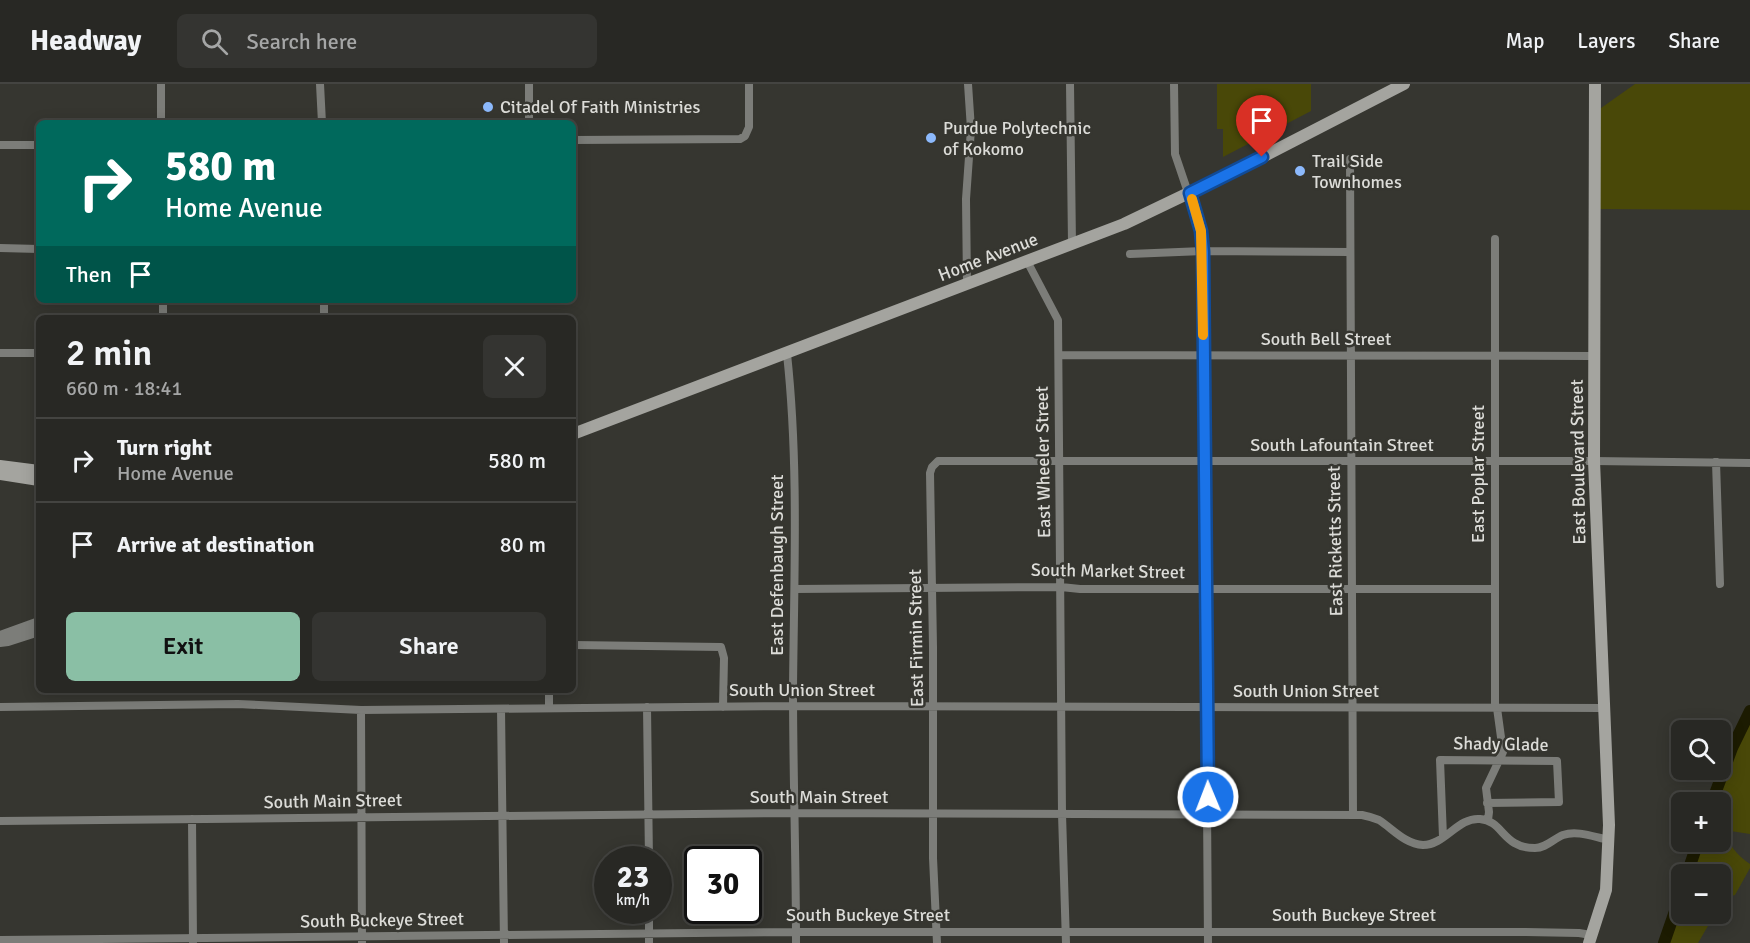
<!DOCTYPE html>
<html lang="en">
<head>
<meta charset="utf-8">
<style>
	body { margin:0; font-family:Signika,sans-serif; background:#343431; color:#f1f3f6; height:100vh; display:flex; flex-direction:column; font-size:22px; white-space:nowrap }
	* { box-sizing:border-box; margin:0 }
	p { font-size:20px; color:#a5a6a6 }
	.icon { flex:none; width:33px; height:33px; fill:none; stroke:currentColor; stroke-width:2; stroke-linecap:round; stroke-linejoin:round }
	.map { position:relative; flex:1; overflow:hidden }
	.sheet { position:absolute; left:36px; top:231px; width:540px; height:378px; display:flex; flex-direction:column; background:#282824; border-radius:9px; box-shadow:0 3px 15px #0003,0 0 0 2px #444441 }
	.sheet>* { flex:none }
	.top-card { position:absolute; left:36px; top:36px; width:540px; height:183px; border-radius:9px; box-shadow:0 3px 15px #0003,0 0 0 2px #444441; background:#00695c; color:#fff; overflow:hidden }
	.fabs { position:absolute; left:1671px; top:636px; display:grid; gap:12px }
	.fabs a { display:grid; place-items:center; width:60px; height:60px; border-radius:9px; background:#282824; box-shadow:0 3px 15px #0003,0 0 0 2px #444441; font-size:30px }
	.speed { position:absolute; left:594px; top:762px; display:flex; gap:12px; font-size:30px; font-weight:700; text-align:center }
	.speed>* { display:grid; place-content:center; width:78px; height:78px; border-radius:50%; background:#282824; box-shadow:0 3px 15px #0003,0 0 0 2px #444441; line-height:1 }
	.speed small { font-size:15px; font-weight:400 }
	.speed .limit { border:3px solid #111; border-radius:9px; background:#fff; color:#111 }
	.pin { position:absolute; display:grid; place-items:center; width:51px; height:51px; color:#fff; margin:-62px -26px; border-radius:50% 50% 50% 0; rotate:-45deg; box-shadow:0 0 6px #0007 }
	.pin .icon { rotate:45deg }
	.me { position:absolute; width:66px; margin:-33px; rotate:359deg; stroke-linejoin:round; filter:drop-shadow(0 0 4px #0008) }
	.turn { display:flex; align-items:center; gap:21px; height:126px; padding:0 30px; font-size:27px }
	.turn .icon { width:78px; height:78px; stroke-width:2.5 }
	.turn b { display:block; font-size:42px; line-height:51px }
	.then { display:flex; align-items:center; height:57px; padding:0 30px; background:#0003; gap:12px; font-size:22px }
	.round { display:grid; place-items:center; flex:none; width:63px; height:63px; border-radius:9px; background:#343431 }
	.summary { display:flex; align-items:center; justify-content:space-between; height:102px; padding:0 30px }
	h1 { font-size:36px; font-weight:600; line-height:45px }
	.cta { display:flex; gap:12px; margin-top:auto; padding:12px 30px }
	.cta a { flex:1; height:69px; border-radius:9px; background:#8abfa5; color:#111; font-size:24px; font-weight:600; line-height:69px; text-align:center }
	.cta a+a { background:#343431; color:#f1f3f6 }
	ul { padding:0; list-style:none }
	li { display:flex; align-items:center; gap:18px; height:84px; padding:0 30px; border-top:2px solid #444441 }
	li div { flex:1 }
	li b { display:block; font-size:22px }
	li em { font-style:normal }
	header { display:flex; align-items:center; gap:36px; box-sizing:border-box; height:84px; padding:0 30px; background:#282824; border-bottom:2px solid #444441 }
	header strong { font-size:28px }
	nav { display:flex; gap:33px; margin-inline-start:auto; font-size:21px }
	.search { width:420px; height:54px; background:#343431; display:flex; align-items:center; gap:15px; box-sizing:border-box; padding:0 21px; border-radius:9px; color:#a5a6a6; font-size:22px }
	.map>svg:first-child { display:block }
	.green { fill:#494808 }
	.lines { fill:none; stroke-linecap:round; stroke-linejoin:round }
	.river { stroke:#1c1b01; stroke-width:12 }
	.minor { stroke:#7c7d79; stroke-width:8 }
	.tertiary { stroke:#7c7d79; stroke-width:10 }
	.secondary { stroke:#a4a49f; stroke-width:12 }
	.route-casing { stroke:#114b97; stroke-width:15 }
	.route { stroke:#1a73e8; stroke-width:10 }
	.slow { stroke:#f59e0b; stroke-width:10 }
	.poi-dot { fill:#8cb9fc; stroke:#363630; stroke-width:2 }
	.labels { text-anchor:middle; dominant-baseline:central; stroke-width:5; stroke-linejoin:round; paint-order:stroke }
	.poi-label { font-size:18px; fill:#dcdcd8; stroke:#363630; text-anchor:start }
	.street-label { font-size:18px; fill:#dcdcd8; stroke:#363630 }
</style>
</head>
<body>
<header>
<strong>Headway</strong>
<div class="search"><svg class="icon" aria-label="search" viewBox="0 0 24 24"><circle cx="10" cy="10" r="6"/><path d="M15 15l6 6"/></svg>Search here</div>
<nav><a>Map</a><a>Layers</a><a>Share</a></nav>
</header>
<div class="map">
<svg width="1750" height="859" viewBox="0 0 1750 859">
	<rect width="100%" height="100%" fill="#363630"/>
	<path class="green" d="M 1217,0 L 1311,0 L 1311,27 L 1223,73 L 1223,45 L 1217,45 Z
		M 1635,0 L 1750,0 L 1750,126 L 1594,125 L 1594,29 Z
		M 1750,627 L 1750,750 L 1724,746 C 1729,760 1736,771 1750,780 L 1750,784 L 1735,811 L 1728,813 L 1721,823 L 1720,790 L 1687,790 L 1698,758 L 1720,758 L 1720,718 L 1712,718 L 1732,664 Z
		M 1681,807 L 1682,830 L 1715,830 L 1698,859 L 1664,859 Z"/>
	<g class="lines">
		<path class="river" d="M 1712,718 L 1732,664 L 1750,627
			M 1687,790 L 1698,758
			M 1664,859 L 1682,807"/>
		<path class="minor" d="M 161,0 L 161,39
			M 320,0 L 322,39
			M 529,0 L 529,39
			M 1070,0 L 1072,160
			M 1174,0 L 1175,70 L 1201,147 L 1203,167 L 1208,859
			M 573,56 L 740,55 L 745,52 L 749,43 L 749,0
			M 0,61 L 39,61
			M 1350,75 L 1353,731
			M 0,164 L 39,165
			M 1130,170 L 1203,167 L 1350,168
			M 1027,177 L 1058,236 L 1062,730 L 1066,859
			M 967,200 L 966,115 L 971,45 L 968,0
			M 163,216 L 163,234
			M 324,216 L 324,234
			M 0,269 L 39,269
			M 787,270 C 799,381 794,493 793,605 C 793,690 796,774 796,859
			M 1059,271 L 1593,272
			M 1716,378 L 1720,500
			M 795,505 L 1061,503 L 1080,505 L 1493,505
			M 573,561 L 721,563 L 724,574 L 723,623
			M 549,606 L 549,624
			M 0,623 L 238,620 L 361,626 L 792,622 L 1604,624
			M 647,623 L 649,776
			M 501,625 L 504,859
			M 361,626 L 362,859
			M 192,735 L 193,858
			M 1488,736 L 1489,728 L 1486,704 L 1503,668 L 1497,624 L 1495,621 L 1495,155
			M 0,737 L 795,729 L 1362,731 C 1367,732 1374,734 1379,736 C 1393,745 1405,760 1423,761 C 1445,761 1458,733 1480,735 C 1504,737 1502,764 1535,764 C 1546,764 1553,755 1563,751 C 1577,746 1594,753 1609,756
			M 1443,753 L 1440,676 L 1557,677 L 1559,718 L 1487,719
			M 649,826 L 649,859
			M 0,856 L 796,848 L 1526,848 L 1579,849 L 1591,851
			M 937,859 L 933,774 L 933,563 L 930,389 L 932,383 L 938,377 L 1594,377 L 1750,379"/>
		<path class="tertiary" d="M 0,552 L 39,538
			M 0,558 L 8,557 L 39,547"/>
		<path class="secondary" d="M 573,350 L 1124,140 L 1243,83 L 1404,0
			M 0,382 L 39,387
			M 0,390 L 39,396
			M 1589,859 L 1606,806 L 1609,741 L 1594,377 L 1595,0"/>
	</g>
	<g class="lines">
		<defs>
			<path id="route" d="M 1208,713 L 1203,168 L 1201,147 L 1190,109 L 1262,73"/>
		</defs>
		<use href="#route" class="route-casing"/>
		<use href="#route" class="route"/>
		<path class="slow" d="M 1192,115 L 1201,147 L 1203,251"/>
	</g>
	<g class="poi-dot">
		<circle cx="488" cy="23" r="6"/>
		<circle cx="931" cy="54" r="6"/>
		<circle cx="1300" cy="87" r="6"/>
	</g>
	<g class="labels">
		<g class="poi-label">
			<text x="500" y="23">Citadel Of Faith Ministries</text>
			<text x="943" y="44">Purdue Polytechnic<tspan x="943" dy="21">of Kokomo</tspan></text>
			<text x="1312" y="77">Trail Side<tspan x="1312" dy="21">Townhomes</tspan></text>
		</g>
		<g class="street-label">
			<text transform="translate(988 173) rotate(-21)">Home Avenue</text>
			<text x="1326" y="255">South Bell Street</text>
			<text x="1342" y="361">South Lafountain Street</text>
			<text transform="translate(1043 378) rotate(-91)">East Wheeler Street</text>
			<text transform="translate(1578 378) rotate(-91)">East Boulevard Street</text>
			<text transform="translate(1478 390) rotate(-90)">East Poplar Street</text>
			<text transform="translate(1335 457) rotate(-91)">East Ricketts Street</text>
			<text transform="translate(777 481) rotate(-90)">East Defenbaugh Street</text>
			<text transform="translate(1108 487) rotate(1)">South Market Street</text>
			<text transform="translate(916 554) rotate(-91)">East Firmin Street</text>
			<text x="802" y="606">South Union Street</text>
			<text x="1306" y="607">South Union Street</text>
			<text transform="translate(1501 660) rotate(1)">Shady Glade</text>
			<text x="819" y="713">South Main Street</text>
			<text transform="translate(333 717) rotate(-1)">South Main Street</text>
			<text x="868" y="831">South Buckeye Street</text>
			<text x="1354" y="831">South Buckeye Street</text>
			<text transform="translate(382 836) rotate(-1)">South Buckeye Street</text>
		</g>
	</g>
</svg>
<div class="fabs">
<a><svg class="icon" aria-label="search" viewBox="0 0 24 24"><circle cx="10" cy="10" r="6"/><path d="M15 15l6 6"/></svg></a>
<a>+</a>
<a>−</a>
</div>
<div class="speed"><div>23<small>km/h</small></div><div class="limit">30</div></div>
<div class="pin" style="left:1262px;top:73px;background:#d93025"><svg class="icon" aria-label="arrive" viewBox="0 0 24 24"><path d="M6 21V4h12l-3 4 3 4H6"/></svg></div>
<svg class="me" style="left:1208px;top:713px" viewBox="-20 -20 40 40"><circle r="17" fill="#1a73e8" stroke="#fff" stroke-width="3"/><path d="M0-11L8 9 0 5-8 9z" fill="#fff"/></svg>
<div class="top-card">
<div class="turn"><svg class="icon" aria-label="right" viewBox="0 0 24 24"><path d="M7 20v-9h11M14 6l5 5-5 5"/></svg><div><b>580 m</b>Home Avenue</div></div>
<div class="then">Then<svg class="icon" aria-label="arrive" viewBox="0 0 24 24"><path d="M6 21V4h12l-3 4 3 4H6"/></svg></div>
</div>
<section class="sheet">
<div class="summary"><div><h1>2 min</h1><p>660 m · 18:41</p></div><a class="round"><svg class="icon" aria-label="close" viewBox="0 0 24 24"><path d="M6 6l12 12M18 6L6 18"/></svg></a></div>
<ul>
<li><svg class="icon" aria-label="right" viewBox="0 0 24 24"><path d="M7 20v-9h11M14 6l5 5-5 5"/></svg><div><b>Turn right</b><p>Home Avenue</p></div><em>580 m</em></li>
<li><svg class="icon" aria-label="arrive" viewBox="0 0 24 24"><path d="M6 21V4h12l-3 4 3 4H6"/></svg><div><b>Arrive at destination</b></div><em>80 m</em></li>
</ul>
<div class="cta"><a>Exit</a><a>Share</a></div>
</section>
</div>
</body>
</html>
